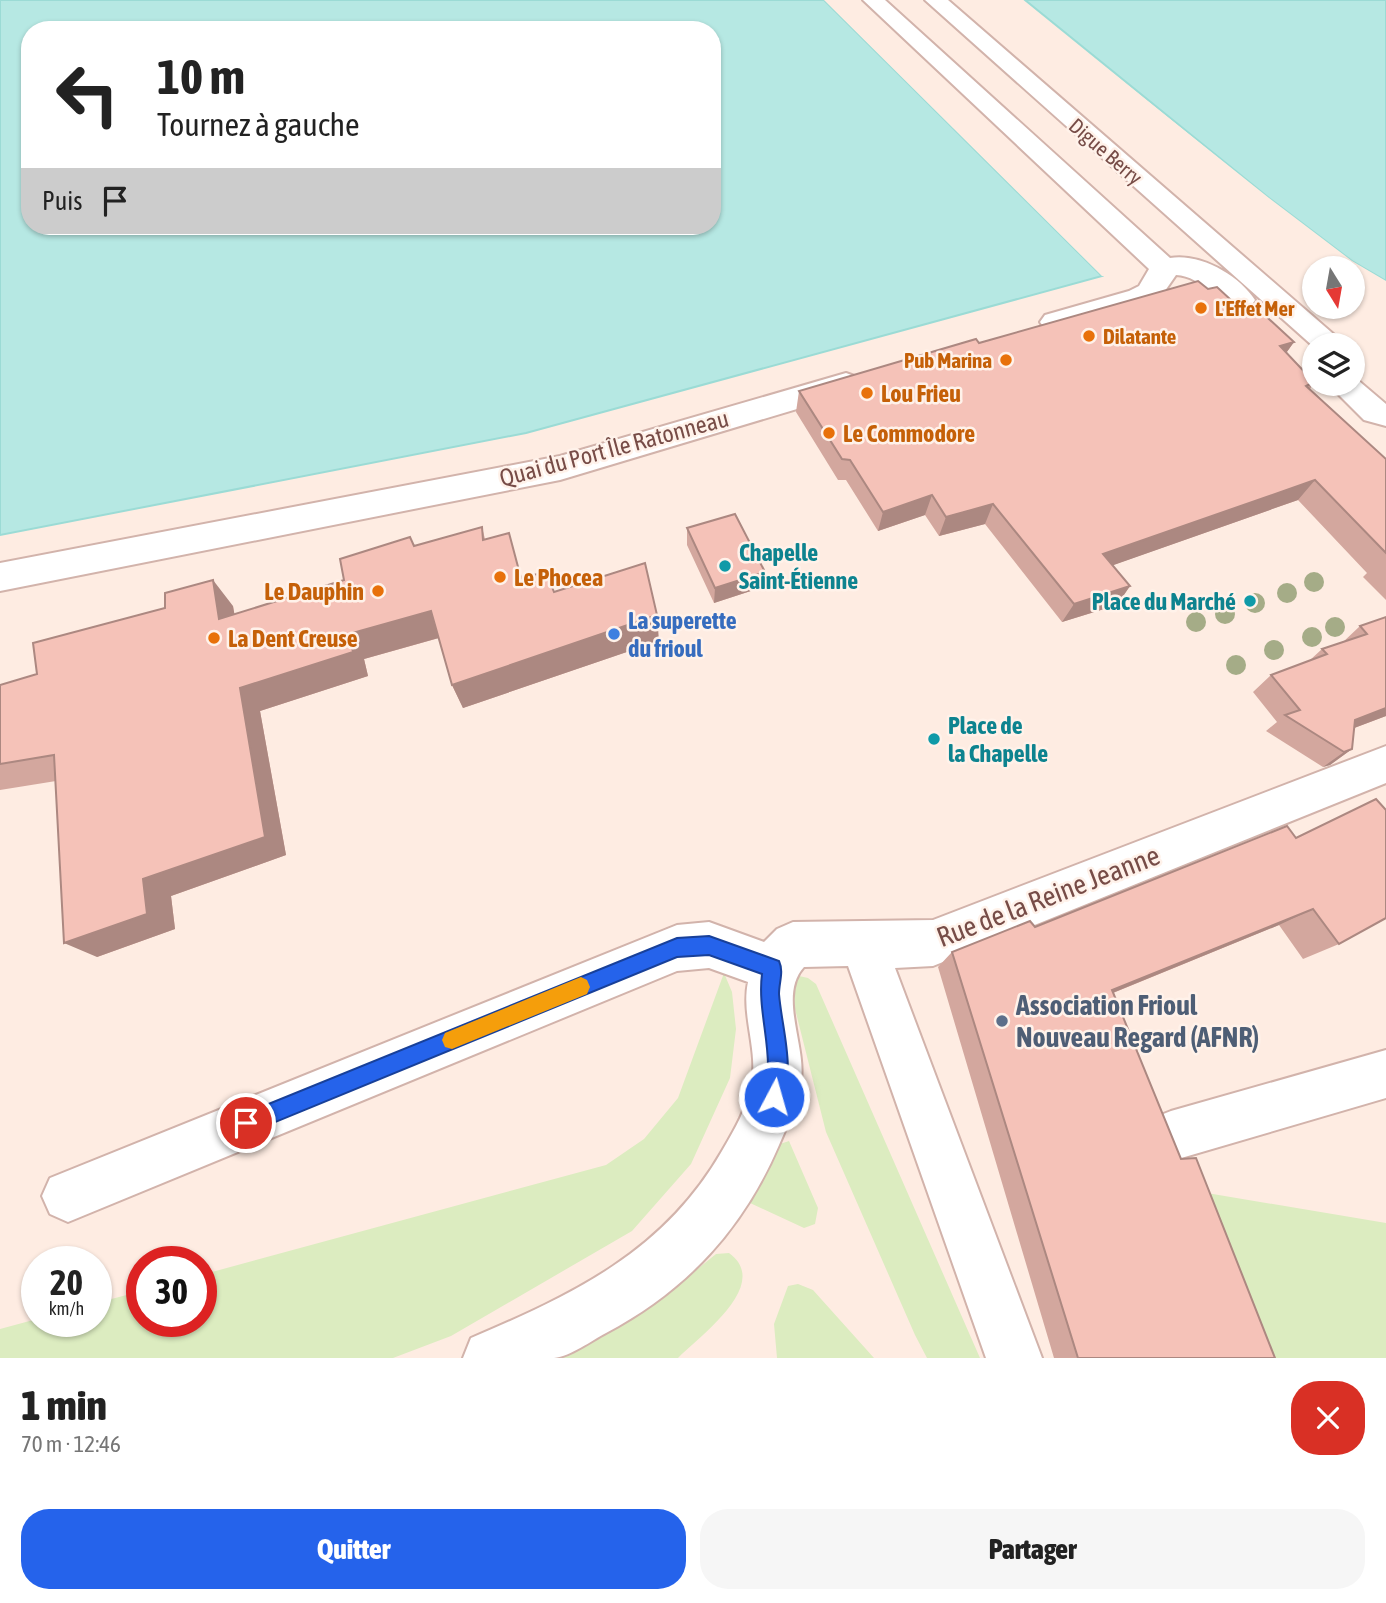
<!DOCTYPE html>
<html lang="fr">
<head>
<meta charset="utf-8">
<style>
	body { margin:0; font-family:"Asap Condensed",sans-serif; background:#f6f6f6; color:#222; height:100vh; display:flex; flex-direction:column; font-size:26px; white-space:nowrap }
	* { box-sizing:border-box; margin:0 }
	p { font-size:23px; color:#767676 }
	.icon { flex:none; width:38px; height:38px; fill:none; stroke:currentColor; stroke-width:2; stroke-linecap:round; stroke-linejoin:round }
	.map { position:relative; height:1358px; overflow:hidden }
	.drawer { display:flex; flex-direction:column; background:#fff; flex:1 }
	.drawer>* { flex:none }
	.guide { position:absolute; left:21px; top:21px; width:700px; height:214px; border-radius:28px; box-shadow:0 2px 5px #0004; background:#fff; color:#222; overflow:hidden }
	.needle { width:46px; rotate:169deg }
	.controls { position:absolute; left:1302px; top:256px; display:grid; gap:14px }
	.controls a { display:grid; place-items:center; width:63px; height:63px; border-radius:50%; background:#fff; box-shadow:0 2px 5px #0004; font-size:35px }
	.speed { position:absolute; left:21px; top:1246px; display:flex; gap:14px; font-size:35px; font-weight:700; text-align:center }
	.speed>* { display:grid; place-content:center; width:91px; height:91px; border-radius:50%; background:#fff; box-shadow:0 2px 5px #0004; line-height:1 }
	.speed small { font-size:18px; font-weight:400 }
	.speed .limit { border:10px solid #d22; background:#fff; color:#111 }
	.pin { position:absolute; display:grid; place-items:center; width:60px; height:60px; color:#fff; margin:-30px; border:4px solid #fff; border-radius:50%; box-shadow:0 2px 7px #0007 }
	.me { position:absolute; width:77px; margin:-38px; rotate:6deg; stroke-linejoin:round; filter:drop-shadow(0 0 5px #0008) }
	.turn { display:flex; align-items:center; gap:24px; height:147px; padding:0 21px; font-size:32px }
	.turn .icon { width:91px; height:91px; stroke-width:2.5 }
	.turn b { display:block; font-size:49px; line-height:60px }
	.then { display:flex; align-items:center; height:66px; padding:0 21px; background:#0003; gap:14px; font-size:26px }
	.round { display:grid; place-items:center; flex:none; width:74px; height:74px; border-radius:28px; background:#f6f6f6 }
	.summary { display:flex; align-items:center; justify-content:space-between; height:119px; padding:0 21px }
	h1 { font-size:42px; font-weight:800; line-height:52px }
	.cta { display:flex; gap:14px; margin-top:auto; padding:14px 21px }
	.cta a { flex:1; height:80px; border-radius:28px; background:#2563eb; color:#fff; font-size:28px; font-weight:800; line-height:80px; text-align:center }
	.cta a+a { background:#f6f6f6; color:#222 }
	.map>svg:first-child { display:block }
	.green { fill:#dcecc0 }
	.water { fill:#b6e8e3; stroke:#9bdbd5; stroke-width:2; fill-rule:evenodd }
	.pier { fill:#feece2 }
	.lines { fill:none; stroke-linecap:round; stroke-linejoin:round }
	.minor-casing { stroke:#d2b3ab; stroke-width:4 }
	.minor { fill:#fff; fill-rule:evenodd }
	.tree { fill:#a5ac87 }
	.wall { fill:#d3a79e }
	.shaded-wall { fill:#ac8881 }
	.building { fill:#f5c2b8; stroke:#ac8881; stroke-width:2 }
	.route { fill:#2563eb; stroke:#184099; stroke-width:2 }
	.slow { fill:#f59e0b }
	.food-dot { fill:#e8710a; stroke:#fff2ea; stroke-width:2.5 }
	.culture-dot { fill:#0f9aa8; stroke:#fff2ea; stroke-width:2.5 }
	.shop-dot { fill:#3f7fe0; stroke:#fff2ea; stroke-width:2.5 }
	.service-dot { fill:#5c6f8a; stroke:#fff2ea; stroke-width:2.5 }
	.labels { text-anchor:middle; dominant-baseline:central; stroke-width:5; stroke-linejoin:round; paint-order:stroke }
	.far-street-label { font-size:21px; fill:#774c47; stroke:#fff2ea }
	.far-food-label { font-size:21px; font-weight:bold; fill:#c56008; stroke:#fff2ea; text-anchor:start }
	.food-label { font-size:24px; font-weight:bold; fill:#c56008; stroke:#fff2ea; text-anchor:start }
	.street-label { font-size:24px; fill:#774c47; stroke:#fff2ea }
	.culture-label { font-size:24px; font-weight:bold; fill:#0d838f; stroke:#fff2ea; text-anchor:start }
	.shop-label { font-size:24px; font-weight:bold; fill:#366cbe; stroke:#fff2ea; text-anchor:start }
	.near-street-label { font-size:28px; fill:#774c47; stroke:#fff2ea }
	.near-service-label { font-size:28px; font-weight:bold; fill:#4e5e75; stroke:#fff2ea; text-anchor:start }
</style>
</head>
<body>
<div class="map">
<svg width="1386" height="1358" viewBox="0 0 1386 1358">
	<rect width="100%" height="100%" fill="#feece2"/>
	<path class="green" d="M 724,973 L 732,992 L 736,1029 L 730,1078 L 691,1164 L 632,1231 L 451,1336 L 393,1358 L 0,1358 L 0,1329 L 37,1319 L 96,1321 L 96,1303 L 142,1291 L 142,1321 L 201,1321 L 201,1275 L 606,1165 L 644,1139 L 678,1098 Z
		M 799,976 L 808,978 L 816,984 L 980,1358 L 927,1358 L 915,1335 L 826,1132 L 792,997 L 793,982 Z
		M 789,1141 L 818,1208 L 815,1224 L 804,1228 L 750,1203 L 747,1194 L 774,1146 Z
		M 1201,1192 L 1386,1223 L 1386,1358 L 1253,1358 Z
		M 729,1253 C 772,1284 701,1335 678,1358 L 562,1358 L 653,1305 L 716,1254 Z
		M 798,1284 L 813,1290 L 874,1358 L 777,1358 L 774,1324 L 788,1286 Z"/>
	<path class="water" d="M 0,0 L 824,0 L 1102,276 L 526,433 L 0,535 ZM 30,30 L 712,30 L 712,226 L 30,226 Z
		M 1025,0 L 1386,0 L 1386,281 L 1352,261 L 1269,198 Z"/>
	<path class="pier" d="M 824,0 L 829,0 L 1106,276 L 1102,276 Z
		M 1021,0 L 1269,198 L 1352,261 L 1386,281 L 1386,285 L 1350,264 L 1267,200 Z"/>
	<g class="lines">
		<defs>
			<path id="minor" d="M 863,0 L 885,0 L 1170,258 C 1200,253 1239,275 1255,300 L 1251,306 C 1222,314 1206,276 1176,275 L 1160,298 L 1149,303 L 1055,332 L 1045,329 L 1040,322 L 1045,315 L 1129,291 L 1139,286 L 1149,269 Z
				M 925,0 L 948,0 L 1346,345 L 1314,347 Z
				M 846,373 L 857,377 L 861,384 L 857,391 L 560,480 L 0,591 L 0,563 L 560,456 Z
				M 1353,376 L 1386,404 L 1386,426 L 1364,420 L 1327,383 L 1353,383 Z
				M 1386,746 L 1386,783 L 933,966 L 895,968 L 1042,1358 L 986,1358 L 848,966 L 804,967 C 778,995 806,1045 801,1080 C 798,1103 788,1124 779,1145 C 743,1229 687,1290 606,1333 C 591,1341 571,1356 554,1358 C 525,1358 492,1358 463,1358 L 471,1338 C 574,1294 664,1252 722,1151 C 735,1129 747,1108 752,1083 C 758,1049 741,1015 748,982 L 709,968 L 677,971 L 68,1222 L 50,1214 L 42,1196 L 50,1178 L 677,925 L 709,922 L 764,942 L 777,929 L 793,922 L 933,920 Z
				M 1386,1050 L 1386,1098 L 1171,1161 L 1153,1154 L 1146,1136 L 1153,1118 L 1171,1111 Z"/>
		</defs>
		<use href="#minor" class="minor-casing"/>
		<use href="#minor" class="minor"/>
	</g>
	<g class="tree">
		<circle cx="1314" cy="582" r="10"/>
		<circle cx="1287" cy="593" r="10"/>
		<circle cx="1255" cy="603" r="10"/>
		<circle cx="1225" cy="614" r="10"/>
		<circle cx="1196" cy="622" r="10"/>
		<circle cx="1335" cy="627" r="10"/>
		<circle cx="1312" cy="637" r="10"/>
		<circle cx="1274" cy="650" r="10"/>
		<circle cx="1236" cy="665" r="10"/>
	</g>
	<path class="wall" d="M 1208,289 L 1294,342 L 1286,353 L 1314,383 L 1310,389 L 1386,459 L 1386,600 L 1363,577 L 1367,573 L 1298,500 L 1113,565 L 1130,586 L 1117,605 L 1062,622 L 985,524 L 939,536 L 925,515 L 878,531 L 846,480 L 838,480 L 796,412 L 799,391 L 979,343 Z
		M 482,527 L 485,539 L 521,578 L 659,641 L 463,708 L 452,685 L 439,638 L 364,659 L 368,676 L 260,711 L 286,855 L 171,896 L 175,929 L 97,957 L 56,781 L 0,790 L 0,685 L 37,674 L 233,606 L 234,615 L 344,580 L 414,546 Z
		M 687,528 L 763,587 L 714,603 L 687,545 Z
		M 1386,617 L 1386,716 L 1354,728 L 1352,749 L 1330,765 L 1323,767 L 1266,731 L 1277,722 L 1253,692 L 1271,675 L 1309,661 L 1322,649 L 1342,643 L 1360,626 Z
		M 1296,838 L 1339,944 L 1303,959 L 1279,925 L 1113,993 L 1181,1159 L 1275,1358 L 1054,1358 L 938,967 L 952,952 L 1035,927 Z"/>
	<path class="shaded-wall" d="M 1294,342 L 1279,363 L 1280,346 Z
		M 1315,480 L 1298,500 L 1091,573 L 1103,554 Z
		M 932,495 L 925,515 L 878,531 L 883,512 Z
		M 993,504 L 985,524 L 939,536 L 946,517 Z
		M 765,572 L 763,587 L 714,603 L 715,588 Z
		M 213,580 L 233,606 L 240,645 L 219,619 Z
		M 1130,586 L 1117,605 L 1062,622 L 1074,604 Z
		M 431,611 L 442,637 L 364,659 L 368,676 L 260,711 L 286,855 L 171,896 L 175,929 L 97,957 L 64,943 L 143,879 L 240,688 L 349,634 Z
		M 657,615 L 659,641 L 463,708 L 452,685 Z
		M 1386,708 L 1386,716 L 1333,736 L 1355,720 Z
		M 1352,749 L 1330,765 L 1323,767 L 1344,752 Z
		M 1313,909 L 1279,925 L 1088,1003 L 1112,990 Z"/>
	<path class="building" d="M 1198,281 L 1208,289 L 1217,287 L 1244,312 L 1257,308 L 1294,342 L 1280,346 L 1314,382 L 1306,386 L 1386,459 L 1386,553 L 1315,480 L 1103,554 L 1130,586 L 1074,604 L 993,504 L 946,517 L 932,495 L 883,512 L 850,460 L 842,459 L 799,391 L 976,339 L 979,343 Z
		M 735,514 L 765,572 L 715,588 L 687,528 Z
		M 482,527 L 483,540 L 509,533 L 521,578 L 546,572 L 554,592 L 645,563 L 657,615 L 452,685 L 431,611 L 349,634 L 353,652 L 240,688 L 265,837 L 143,879 L 147,914 L 64,943 L 54,755 L 0,764 L 0,685 L 37,674 L 33,643 L 165,608 L 165,593 L 213,580 L 219,619 L 344,580 L 340,559 L 410,537 L 414,546 Z
		M 1386,617 L 1386,708 L 1355,720 L 1352,749 L 1344,752 L 1285,715 L 1300,710 L 1271,675 L 1327,654 L 1322,649 L 1367,634 L 1360,626 Z
		M 1376,799 L 1386,810 L 1386,918 L 1339,944 L 1313,909 L 1112,990 L 1181,1159 L 1196,1158 L 1275,1358 L 1078,1358 L 952,952 L 1030,921 L 1035,927 L 1287,826 L 1296,838 Z"/>
	<path class="route" d="M 709,936 L 779,961 C 784,972 779,982 779,994 C 782,1030 796,1069 781,1104 L 774,1107 L 767,1104 C 762,1091 768,1079 768,1066 C 768,1035 758,1005 762,974 L 709,955 L 677,957 L 246,1134 L 239,1131 L 236,1123 L 239,1116 L 677,938 Z"/>
	<path class="slow" d="M 581,977 L 587,980 L 590,987 L 587,994 L 452,1049 L 445,1047 L 442,1040 L 445,1033 Z"/>
	<g class="food-dot">
		<circle cx="1201" cy="308" r="7"/>
		<circle cx="1089" cy="336" r="7"/>
		<circle cx="1006" cy="360" r="7"/>
		<circle cx="867" cy="393" r="7"/>
		<circle cx="829" cy="433" r="7"/>
		<circle cx="500" cy="577" r="7"/>
		<circle cx="378" cy="591" r="7"/>
		<circle cx="214" cy="638" r="7"/>
	</g>
	<g class="culture-dot">
		<circle cx="725" cy="566" r="7"/>
		<circle cx="1250" cy="601" r="7"/>
		<circle cx="934" cy="739" r="7"/>
	</g>
	<circle class="shop-dot" cx="614" cy="634" r="7"/>
	<circle class="service-dot" cx="1002" cy="1021" r="7"/>
	<g class="labels">
		<g class="far-street-label">
			<text transform="translate(1106 151) rotate(41)">Digue Berry</text>
		</g>
		<g class="far-food-label">
			<text x="1215" y="308">L'Effet Mer</text>
			<text x="1103" y="336">Dilatante</text>
			<text x="992" y="360" text-anchor="end">Pub Marina</text>
		</g>
		<g class="food-label">
			<text x="881" y="393">Lou Frieu</text>
			<text x="843" y="433">Le Commodore</text>
			<text x="514" y="577">Le Phocea</text>
			<text x="364" y="591" text-anchor="end">Le Dauphin</text>
			<text x="228" y="638">La Dent Creuse</text>
		</g>
		<g class="street-label">
			<text transform="translate(614 448) rotate(-15)">Quai du Port Île Ratonneau</text>
		</g>
		<g class="culture-label">
			<text x="739" y="552">Chapelle<tspan x="739" dy="28">Saint-Étienne</tspan></text>
			<text x="1236" y="601" text-anchor="end">Place du Marché</text>
			<text x="948" y="725">Place de<tspan x="948" dy="28">la Chapelle</tspan></text>
		</g>
		<g class="shop-label">
			<text x="628" y="620">La superette<tspan x="628" dy="28">du frioul</tspan></text>
		</g>
		<g class="near-street-label">
			<text transform="translate(1048 896) rotate(-21)">Rue de la Reine Jeanne</text>
		</g>
		<g class="near-service-label">
			<text x="1016" y="1005">Association Frioul<tspan x="1016" dy="32">Nouveau Regard (AFNR)</tspan></text>
		</g>
	</g>
</svg>
<div class="controls">
<a><svg class="needle" viewBox="-14 -14 28 28"><path d="M0-13l5 13h-10z" fill="#e53935"/><path d="M0 13l5-13h-10z" fill="#767676"/></svg></a>
<a><svg class="icon" aria-label="layers" viewBox="0 0 24 24"><path d="M12 4l9 5-9 5-9-5zM3 14l9 5 9-5"/></svg></a>
</div>
<div class="speed"><div>20<small>km/h</small></div><div class="limit">30</div></div>
<div class="pin" style="left:246px;top:1123px;background:#d93025"><svg class="icon" aria-label="arrive" viewBox="0 0 24 24"><path d="M6 21V4h12l-3 4 3 4H6"/></svg></div>
<svg class="me" style="left:774px;top:1097px" viewBox="-20 -20 40 40"><circle r="17" fill="#2563eb" stroke="#fff" stroke-width="3"/><path d="M0-11L8 9 0 5-8 9z" fill="#fff"/></svg>
<div class="guide">
<div class="turn"><svg class="icon" aria-label="left" viewBox="0 0 24 24"><path d="M17 20v-9H6M10 6l-5 5 5 5"/></svg><div><b>10 m</b>Tournez à gauche</div></div>
<div class="then">Puis<svg class="icon" aria-label="arrive" viewBox="0 0 24 24"><path d="M6 21V4h12l-3 4 3 4H6"/></svg></div>
</div>
</div>
<section class="drawer">
<div class="summary"><div><h1>1 min</h1><p>70 m · 12:46</p></div><a class="round" style="background:#d93025;color:#fff"><svg class="icon" aria-label="close" viewBox="0 0 24 24"><path d="M6 6l12 12M18 6L6 18"/></svg></a></div>
<div class="cta"><a>Quitter</a><a>Partager</a></div>
</section>
</body>
</html>
